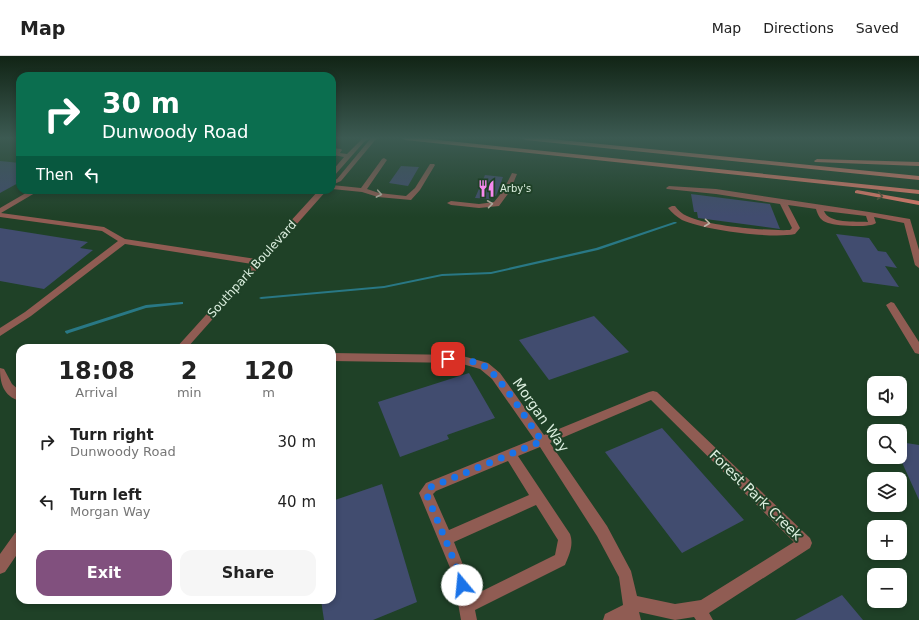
<!DOCTYPE html>
<html lang="en">
<head>
<meta charset="utf-8">
<style>
	body { margin:0; font-family:"DejaVu Sans",sans-serif; background:#f6f6f6; color:#222; height:100vh; display:flex; flex-direction:column; font-size:15px; white-space:nowrap }
	* { box-sizing:border-box; margin:0 }
	p { font-size:13px; color:#767676 }
	.icon { flex:none; width:22px; height:22px; fill:none; stroke:currentColor; stroke-width:2; stroke-linecap:round; stroke-linejoin:round }
	.map { position:relative; flex:1; overflow:hidden }
	.drawer { position:absolute; left:16px; top:288px; width:320px; height:260px; display:flex; flex-direction:column; background:#fff; border-radius:12px; box-shadow:0 2px 6px #0003 }
	.drawer>* { flex:none }
	.hud { position:absolute; left:16px; top:16px; width:320px; height:122px; border-radius:12px; box-shadow:0 2px 6px #0003; background:#0b6e4f; color:#fff; overflow:hidden }
	.controls { position:absolute; left:867px; top:320px; display:grid; gap:8px }
	.controls a { display:grid; place-items:center; width:40px; height:40px; border-radius:8px; background:#fff; box-shadow:0 2px 6px #0003; font-size:20px }
	.pin { position:absolute; display:grid; place-items:center; width:34px; height:34px; color:#fff; margin:-17px; border-radius:8px; box-shadow:0 2px 6px #0006 }
	.me { position:absolute; width:44px; margin:-22px; rotate:343deg; stroke-linejoin:round; filter:drop-shadow(0 0 3px #0008) }
	.turn { display:flex; align-items:center; gap:14px; height:84px; padding:0 20px; font-size:18px }
	.turn .icon { width:52px; height:52px; stroke-width:2.5 }
	.turn b { display:block; font-size:28px; line-height:34px }
	.then { display:flex; align-items:center; height:38px; padding:0 20px; background:#0003; gap:8px; font-size:15px }
	.eta { display:flex; justify-content:space-evenly; align-items:center; height:68px; text-align:center }
	.eta b { font-size:24px; font-weight:800; line-height:28px }
	.cta { display:flex; gap:8px; margin-top:auto; padding:8px 20px }
	.cta a { flex:1; height:46px; border-radius:12px; background:#81507e; color:#fff; font-size:16px; font-weight:800; line-height:46px; text-align:center }
	.cta a+a { background:#f6f6f6; color:#222 }
	ul { padding:0; list-style:none }
	li { display:flex; align-items:center; gap:12px; height:60px; padding:0 20px }
	li div { flex:1 }
	li b { display:block; font-size:15px }
	li em { font-style:normal }
	header { display:flex; align-items:center; gap:24px; box-sizing:border-box; height:56px; padding:0 20px; background:#fff; border-bottom:1px solid #e0e0e0 }
	header strong { font-size:19px }
	nav { display:flex; gap:22px; margin-inline-start:auto; font-size:14px }
	.map>svg:first-child { display:block }
	.lines { fill:none; stroke-linecap:round; stroke-linejoin:round }
	.stream { fill:#297885; fill-rule:evenodd }
	.building { fill:#414c6f }
	.minor { fill:#905c53; fill-rule:evenodd }
	.major { fill:#e47b6b; fill-rule:evenodd }
	.oneway { stroke:#bdb4a6 }
	.oneway2 { stroke:#5a523b }
	.route { stroke:#1a73e8; stroke-width:7; stroke-dasharray:0 12.6 }
	.labels { text-anchor:middle; dominant-baseline:central; stroke-width:4; stroke-linejoin:round; paint-order:stroke }
	.far-poi-label { font-size:10px; fill:#dbeede; stroke:#1f4127; text-anchor:start }
	.street-label { font-size:12px; fill:#dbeede; stroke:#1f4127 }
	.near-street-label { font-size:14px; fill:#dbeede; stroke:#1f4127 }
</style>
</head>
<body>
<header>
<strong>Map</strong>
<nav><a>Map</a><a>Directions</a><a>Saved</a></nav>
</header>
<div class="map">
<svg width="919" height="564" viewBox="0 0 919 564">
	<rect width="100%" height="100%" fill="#1f4127"/>
	<g class="lines">
		<path class="stream" d="M 674,166 L 676,166 L 677,167 L 598,194 L 491,218 L 442,220 L 384,232 L 261,243 L 259,242 L 261,241 L 384,230 L 442,218 L 491,216 L 596,192 Z
			M 181,246 L 183,246 L 183,248 L 146,252 L 69,277 L 67,278 L 65,276 L 65,275 L 146,249 Z"/>
	</g>
	<path class="building" d="M 0,105 L 20,107 L 20,126 L 0,137 Z
		M 401,110 L 419,111 L 408,130 L 389,127 Z
		M 485,119 L 503,121 L 496,140 L 491,139 L 490,143 L 475,142 Z
		M 691,138 L 770,148 L 780,173 L 698,162 L 697,156 L 694,156 Z
		M 0,172 L 88,186 L 80,192 L 93,194 L 44,233 L 0,225 Z
		M 836,178 L 869,182 L 878,195 L 886,196 L 897,212 L 885,210 L 899,231 L 863,226 Z
		M 594,260 L 629,296 L 549,324 L 519,284 Z
		M 469,317 L 495,362 L 447,379 L 449,383 L 400,401 L 378,346 Z
		M 662,372 L 744,464 L 682,497 L 605,396 Z
		M 900,386 L 919,389 L 919,444 L 900,402 Z
		M 382,428 L 417,546 L 373,564 L 324,564 L 321,544 L 332,544 L 332,445 Z
		M 842,539 L 863,564 L 795,564 Z"/>
	<g class="lines">
		<path class="minor" d="M 363,82 L 370,82 L 364,86 L 334,120 L 332,121 L 332,115 L 344,101 L 333,99 L 332,92 L 341,93 L 342,94 L 340,97 L 347,98 Z
			M 371,82 L 377,82 L 341,125 L 332,129 L 361,132 L 382,103 L 384,102 L 387,104 L 367,133 L 379,137 L 406,140 L 415,132 L 430,108 L 434,108 L 435,109 L 420,134 L 411,144 L 378,141 L 362,136 L 332,133 L 332,125 L 337,123 Z
			M 512,117 L 517,118 L 510,135 L 499,150 L 479,152 L 451,149 L 447,147 L 451,145 L 479,148 L 494,146 L 503,135 Z
			M 669,130 L 716,133 L 869,156 L 910,163 L 919,194 L 919,212 L 915,209 L 904,167 L 874,161 L 876,167 C 870,172 837,170 828,167 C 821,165 818,160 816,153 L 788,149 L 800,172 L 795,178 C 772,183 704,174 682,164 C 677,161 672,157 668,152 L 672,150 L 675,150 C 678,154 682,158 687,160 C 707,170 766,175 790,174 L 792,172 L 780,148 L 716,138 L 667,133 L 666,132 ZM 824,155 L 866,160 L 868,166 C 855,165 829,168 824,155 Z
			M 31,134 L 40,134 L 1,157 L 104,171 L 125,183 L 256,203 L 319,134 L 327,134 L 187,292 L 176,292 L 252,208 L 125,188 L 31,260 L 0,280 L 0,272 L 25,256 L 118,185 L 102,175 L 0,161 L 0,152 Z
			M 891,246 L 894,247 L 919,286 L 919,298 L 915,297 L 886,249 Z
			M 332,297 L 459,299 L 488,307 L 500,317 L 544,379 L 649,336 L 653,335 L 657,336 L 810,482 L 812,487 L 810,492 L 709,557 L 713,564 L 696,564 L 694,561 L 675,564 L 639,556 L 641,564 L 603,564 L 605,558 L 623,549 L 619,521 L 597,480 L 540,391 L 518,400 L 570,478 C 574,489 569,499 565,509 L 475,554 L 477,564 L 461,564 L 453,519 L 419,437 L 426,427 L 534,383 L 492,323 L 480,313 L 459,307 L 332,305 ZM 651,344 L 794,486 L 701,544 L 675,548 L 637,540 L 631,515 L 607,470 L 550,387 ZM 508,405 L 529,439 L 449,474 L 433,438 L 436,435 ZM 536,449 L 558,484 L 555,499 L 472,540 L 467,519 L 454,486 Z
			M 0,312 L 4,313 L 12,328 L 20,335 L 20,345 C 3,340 0,327 0,312 Z
			M 20,475 L 20,494 L 5,516 L 0,518 L 0,498 L 15,477 Z"/>
		<path class="major" d="M 402,82 L 420,82 L 919,134 L 919,138 L 405,84 Z
			M 522,82 L 541,82 L 919,120 L 919,124 L 525,84 Z
			M 817,103 L 919,106 L 919,110 L 815,106 L 814,105 Z
			M 857,134 L 919,145 L 919,149 L 855,137 L 855,135 Z"/>
	</g>
	<defs><path id="oneway-chevron" d="M-2-3.5L2.5 0L-2 3.5" fill="none" stroke-width="1.6" stroke-linecap="round" stroke-linejoin="round"/></defs>
	<g class="oneway">
		<use href="#oneway-chevron" transform="translate(379 138) rotate(11)"/>
		<use href="#oneway-chevron" transform="translate(490 148) rotate(-8)"/>
		<use href="#oneway-chevron" transform="translate(707 167) rotate(7)"/>
	</g>
	<use class="oneway2" href="#oneway-chevron" transform="translate(880 140) rotate(10)"/>
	<linearGradient id="sky" x2="0" y2="1"><stop stop-color="#112415"/><stop offset="0.51" stop-color="#3c5a52"/><stop offset="1" stop-color="#3c5a52" stop-opacity="0"/></linearGradient>
	<rect width="919" height="161" fill="url(#sky)"/>
	<g class="lines">
		<path class="route" d="M 448,303 C 459,303 473,304 484,310 C 499,318 530,369 542,385 L 431,431 L 426,437 L 460,519 L 462,529"/>
	</g>
	<defs>
		<symbol id="restaurant-bare" viewBox="-9 -9 18 18"><path d="M-5-6h1v4h1v-4h1v4h1v-4h1v5L-1.5 .5V6h-2V.5L-5-1ZM5-6V6H3V1.5H1.5Q1.5-4 5-6Z" fill="#f689ee" stroke="#1f4127" stroke-width="2.5" paint-order="stroke"/></symbol>
	</defs>
	<g fill-rule="evenodd">
		<use href="#restaurant-bare" x="474" y="120" width="25" height="25"/>
	</g>
	<g class="labels">
		<g class="far-poi-label">
			<text x="500" y="132">Arby's</text>
		</g>
		<g class="street-label">
			<text transform="translate(252 213) rotate(-48)">Southpark Boulevard</text>
		</g>
		<g class="near-street-label">
			<text transform="translate(541 359) rotate(55)">Morgan Way</text>
			<text transform="translate(756 439) rotate(44)">Forest Park Creek</text>
		</g>
	</g>
</svg>
<div class="controls">
<a><svg class="icon" aria-label="sound" viewBox="0 0 24 24"><path d="M4 9h4l5-4v14l-5-4H4zM17 9q2 3 0 6"/></svg></a>
<a><svg class="icon" aria-label="search" viewBox="0 0 24 24"><circle cx="10" cy="10" r="6"/><path d="M15 15l6 6"/></svg></a>
<a><svg class="icon" aria-label="layers" viewBox="0 0 24 24"><path d="M12 4l9 5-9 5-9-5zM3 14l9 5 9-5"/></svg></a>
<a>+</a>
<a>−</a>
</div>
<div class="pin" style="left:448px;top:303px;background:#d93025"><svg class="icon" aria-label="arrive" viewBox="0 0 24 24"><path d="M6 21V4h12l-3 4 3 4H6"/></svg></div>
<svg class="me" style="left:462px;top:529px" viewBox="-20 -20 40 40"><circle r="19" fill="#fff"/><path d="M0-13L10 11 0 6-10 11z" fill="#1a73e8"/></svg>
<div class="hud">
<div class="turn"><svg class="icon" aria-label="right" viewBox="0 0 24 24"><path d="M7 20v-9h11M14 6l5 5-5 5"/></svg><div><b>30 m</b>Dunwoody Road</div></div>
<div class="then">Then<svg class="icon" aria-label="left" viewBox="0 0 24 24"><path d="M17 20v-9H6M10 6l-5 5 5 5"/></svg></div>
</div>
<section class="drawer">
<div class="eta">
<div><b>18:08</b><p>Arrival</p></div>
<div><b>2</b><p>min</p></div>
<div><b>120</b><p>m</p></div>
</div>
<ul>
<li><svg class="icon" aria-label="right" viewBox="0 0 24 24"><path d="M7 20v-9h11M14 6l5 5-5 5"/></svg><div><b>Turn right</b><p>Dunwoody Road</p></div><em>30 m</em></li>
<li><svg class="icon" aria-label="left" viewBox="0 0 24 24"><path d="M17 20v-9H6M10 6l-5 5 5 5"/></svg><div><b>Turn left</b><p>Morgan Way</p></div><em>40 m</em></li>
</ul>
<div class="cta"><a>Exit</a><a>Share</a></div>
</section>
</div>
</body>
</html>
